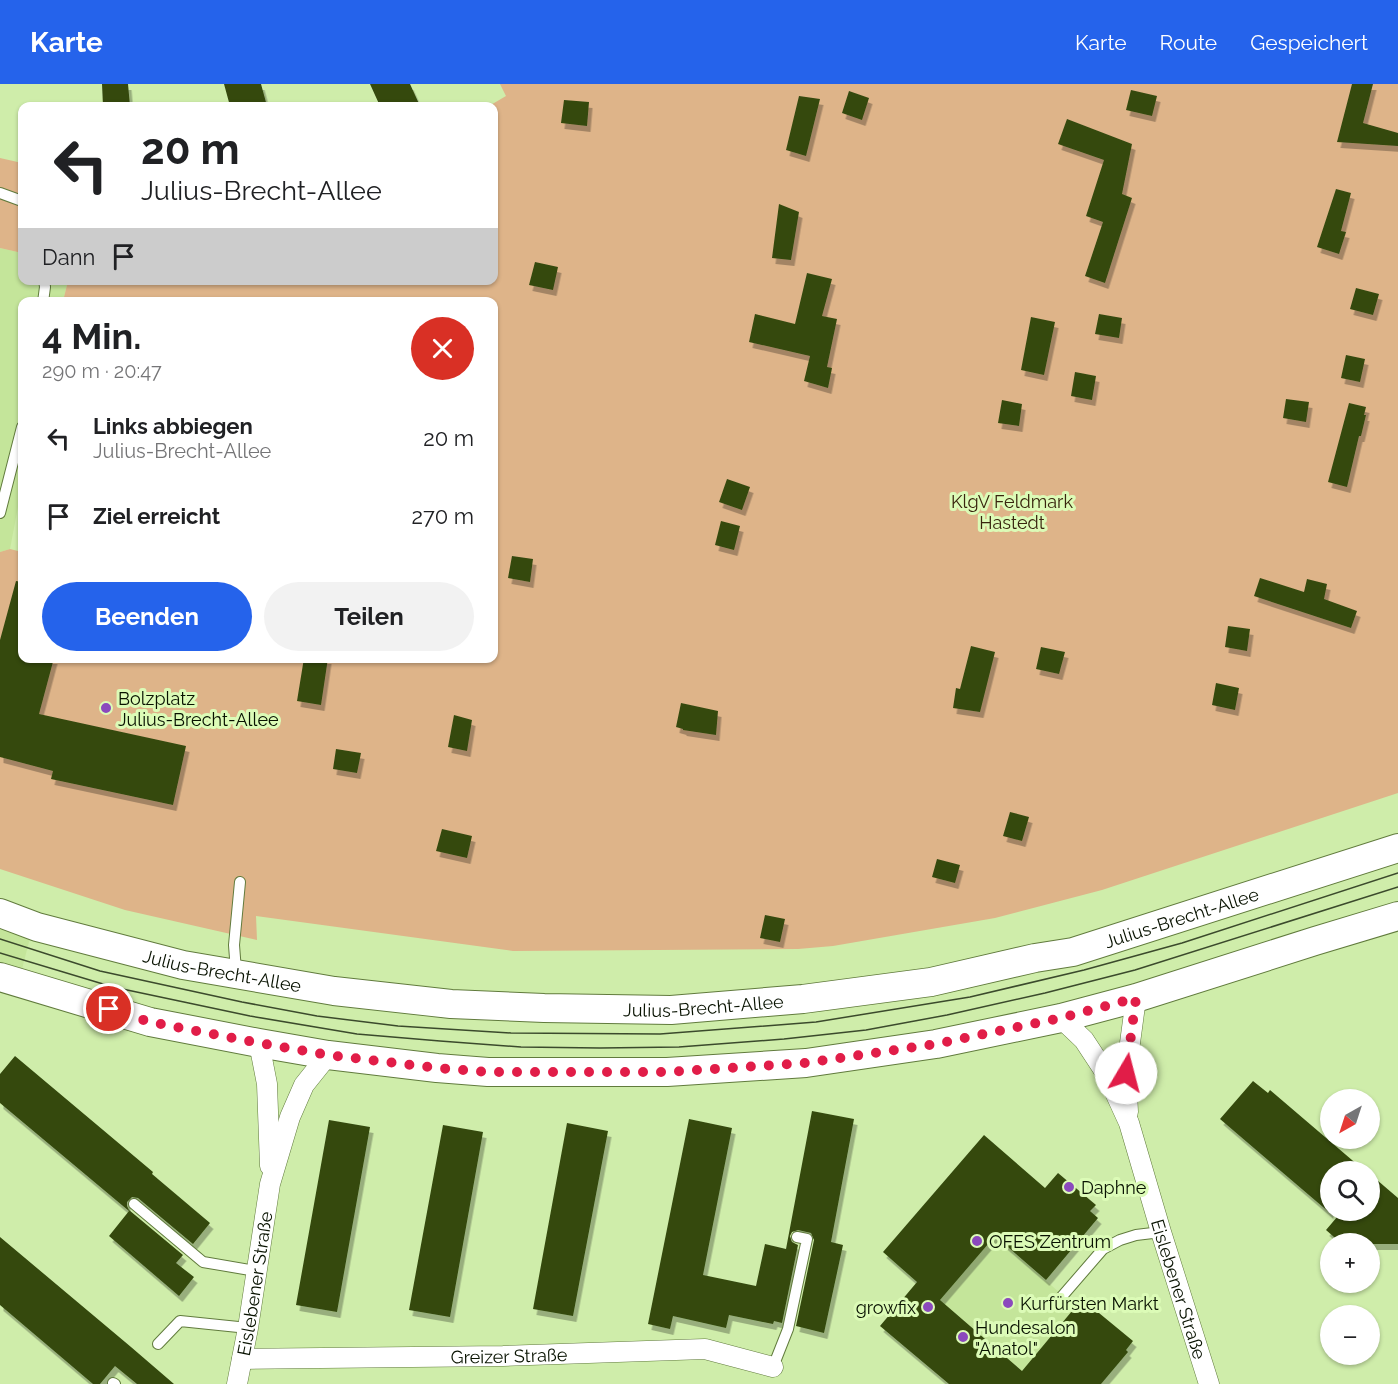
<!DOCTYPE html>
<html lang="de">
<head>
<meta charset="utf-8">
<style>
	body { margin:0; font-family:Raleway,sans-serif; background:#f2f2f2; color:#202124; height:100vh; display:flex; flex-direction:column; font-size:22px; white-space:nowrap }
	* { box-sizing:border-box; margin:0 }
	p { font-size:20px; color:#757577 }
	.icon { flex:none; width:33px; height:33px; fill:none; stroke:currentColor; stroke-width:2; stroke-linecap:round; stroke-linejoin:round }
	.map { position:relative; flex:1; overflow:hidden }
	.sheet { position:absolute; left:18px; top:213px; width:480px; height:366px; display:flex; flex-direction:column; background:#fff; border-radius:12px; box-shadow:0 2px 4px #0004 }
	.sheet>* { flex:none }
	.hud { position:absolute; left:18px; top:18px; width:480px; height:183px; border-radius:12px; box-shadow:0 2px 4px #0004; background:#fff; color:#202124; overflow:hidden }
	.needle { width:39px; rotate:219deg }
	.buttons { position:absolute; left:1320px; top:1005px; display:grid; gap:12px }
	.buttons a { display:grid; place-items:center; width:60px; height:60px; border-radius:50%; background:#fff; box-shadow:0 2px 4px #0004; font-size:30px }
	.pin { position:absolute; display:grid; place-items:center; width:51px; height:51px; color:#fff; margin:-26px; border:3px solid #fff; border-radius:50%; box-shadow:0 2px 6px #0007 }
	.me { position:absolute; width:66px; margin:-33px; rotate:8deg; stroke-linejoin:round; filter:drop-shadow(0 0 4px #0008) }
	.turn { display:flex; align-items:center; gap:21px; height:126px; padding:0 24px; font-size:27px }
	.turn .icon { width:78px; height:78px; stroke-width:2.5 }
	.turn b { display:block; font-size:42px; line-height:51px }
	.then { display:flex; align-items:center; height:57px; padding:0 24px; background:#0003; gap:12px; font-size:22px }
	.round { display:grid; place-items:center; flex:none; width:63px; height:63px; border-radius:32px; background:#f2f2f2 }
	.overview { display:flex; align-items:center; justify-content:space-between; height:102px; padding:0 24px }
	h1 { font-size:36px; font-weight:700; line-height:45px }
	.button { display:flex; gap:12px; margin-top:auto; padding:12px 24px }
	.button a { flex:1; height:69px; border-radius:36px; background:#2563eb; color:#fff; font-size:24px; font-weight:700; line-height:69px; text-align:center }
	.button a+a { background:#f2f2f2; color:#202124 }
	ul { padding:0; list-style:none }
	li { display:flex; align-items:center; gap:18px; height:78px; padding:0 24px }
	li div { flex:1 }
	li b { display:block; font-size:22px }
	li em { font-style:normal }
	header { display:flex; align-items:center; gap:36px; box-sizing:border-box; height:84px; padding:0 30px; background:#2563eb; color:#fff }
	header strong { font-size:28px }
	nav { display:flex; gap:33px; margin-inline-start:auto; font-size:21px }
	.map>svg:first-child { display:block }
	.built { fill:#c4e59a }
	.green { fill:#deb489 }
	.building { fill:#344911; filter:url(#shadow) }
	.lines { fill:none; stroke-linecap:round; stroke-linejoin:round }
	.lane-casing { stroke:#617b3d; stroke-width:12 }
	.street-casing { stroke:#617b3d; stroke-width:21 }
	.secondary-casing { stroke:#617b3d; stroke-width:30 }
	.lane { stroke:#fff; stroke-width:10 }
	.street { stroke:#fff; stroke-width:20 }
	.secondary { stroke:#fff; stroke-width:28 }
	.tram { stroke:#3b4a2c; stroke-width:1.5 }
	.route { stroke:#e11d48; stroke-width:10; stroke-dasharray:0 18 }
	.poi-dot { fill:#8b49bd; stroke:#dcfbb7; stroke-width:2 }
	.labels { text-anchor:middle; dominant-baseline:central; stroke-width:6; stroke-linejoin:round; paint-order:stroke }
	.park-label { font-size:18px; fill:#39250e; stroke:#dcfbb7 }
	.poi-label { font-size:18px; fill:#081200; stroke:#dcfbb7; text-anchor:start }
	.street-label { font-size:18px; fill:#081200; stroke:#dcfbb7 }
</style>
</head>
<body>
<header>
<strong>Karte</strong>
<nav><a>Karte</a><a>Route</a><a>Gespeichert</a></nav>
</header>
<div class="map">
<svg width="1398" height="1300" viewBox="0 0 1398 1300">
	<defs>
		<filter id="shadow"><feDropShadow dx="3.5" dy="6" stdDeviation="0" flood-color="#0004"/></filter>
	</defs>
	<rect width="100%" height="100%" fill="#cfedaa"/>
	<path class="built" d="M 0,164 L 22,169 L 22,196 L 68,197 L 63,217 L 22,218 L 22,402 L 10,465 L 0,468 Z
		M 0,839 L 31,850 L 21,889 L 0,882 Z
		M 995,1152 L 1076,1223 L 1022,1287 L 940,1216 Z"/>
	<path class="green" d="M 500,0 L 1398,0 L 1398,709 L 1102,806 L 995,834 L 833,862 L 798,865 L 513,867 L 256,832 L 257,856 L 125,826 L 0,785 L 0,468 L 10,465 L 22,468 L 22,574 L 494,574 L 494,218 L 63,217 L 68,197 L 494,196 L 494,22 L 489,22 L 506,12 Z
		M 0,74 L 22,79 L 22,169 L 0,164 Z"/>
	<path class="building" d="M 102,0 L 128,0 L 130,22 L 103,22 Z
		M 224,0 L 261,0 L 267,22 L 230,22 Z
		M 370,0 L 410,0 L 420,22 L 380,22 Z
		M 1352,0 L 1373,0 L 1363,39 L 1398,49 L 1398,62 L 1337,58 Z
		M 1131,6 L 1157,12 L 1152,32 L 1126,26 Z
		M 849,7 L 869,14 L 862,36 L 842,29 Z
		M 799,12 L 820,15 L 806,72 L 786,66 Z
		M 564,16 L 589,18 L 587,42 L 561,39 Z
		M 1067,35 L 1132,60 L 1122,110 L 1132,114 L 1105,199 L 1085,192 L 1103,138 L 1086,132 L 1104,76 L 1058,60 Z
		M 1336,105 L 1351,109 L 1341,147 L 1346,148 L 1339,170 L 1317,163 Z
		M 779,120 L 799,128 L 791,176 L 772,174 Z
		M 535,178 L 558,183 L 553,206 L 529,201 Z
		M 807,189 L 832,195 L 822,232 L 837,235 L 827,283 L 832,284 L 828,304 L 804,297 L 810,272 L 749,258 L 755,230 L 795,240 Z
		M 1356,204 L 1379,210 L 1373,231 L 1350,225 Z
		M 1099,230 L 1122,234 L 1119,254 L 1095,250 Z
		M 1031,233 L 1055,238 L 1044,291 L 1021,286 Z
		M 1346,271 L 1365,275 L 1360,298 L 1341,294 Z
		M 1075,288 L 1096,292 L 1092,316 L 1071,312 Z
		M 1286,315 L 1309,318 L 1306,338 L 1283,334 Z
		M 1002,316 L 1022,320 L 1019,342 L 998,339 Z
		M 1349,319 L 1366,323 L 1364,331 L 1366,331 L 1361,352 L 1359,352 L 1347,403 L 1328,398 Z
		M 727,395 L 750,403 L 742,426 L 719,418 Z
		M 721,437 L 740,442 L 734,466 L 715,461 Z
		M 512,472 L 533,475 L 530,498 L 508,494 Z
		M 1260,494 L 1304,508 L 1307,495 L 1327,500 L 1324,515 L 1357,527 L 1351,544 L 1254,512 Z
		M 16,497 L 22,498 L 22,574 L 54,574 L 39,630 L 186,662 L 173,721 L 51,695 L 53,687 L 0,673 L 0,556 Z
		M 1228,542 L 1250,545 L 1247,567 L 1225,563 Z
		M 971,562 L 995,568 L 980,628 L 953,624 L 956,604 L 960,605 Z
		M 1041,563 L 1065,568 L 1059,590 L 1036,585 Z
		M 304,574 L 328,574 L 321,621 L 297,617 Z
		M 1216,599 L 1239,604 L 1235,626 L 1212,621 Z
		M 681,619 L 718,627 L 716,651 L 683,646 L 683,645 L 676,643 Z
		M 454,631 L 472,636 L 467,667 L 448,663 Z
		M 336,665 L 361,669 L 357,689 L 333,685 Z
		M 1010,728 L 1029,733 L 1022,757 L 1003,752 Z
		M 442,745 L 472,752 L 467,774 L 436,767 Z
		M 937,775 L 960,781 L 955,799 L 932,793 Z
		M 765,831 L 785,835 L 780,858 L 760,854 Z
		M 15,972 L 153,1088 L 152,1090 L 210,1139 L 193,1160 L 138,1114 L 132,1113 L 127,1118 L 127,1122 L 129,1126 L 183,1171 L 176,1179 L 194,1193 L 179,1212 L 109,1152 L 129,1127 L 0,1019 L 0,990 Z
		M 1253,997 L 1268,1009 L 1270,1006 L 1366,1088 L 1330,1088 L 1330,1129 L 1220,1035 Z
		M 812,1027 L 854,1035 L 831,1158 L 843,1161 L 824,1249 L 796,1242 L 814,1156 L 811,1149 L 798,1146 L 792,1148 L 790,1152 L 792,1158 L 798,1161 L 782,1239 L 774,1237 L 773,1240 L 729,1231 L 726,1244 L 673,1232 L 670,1245 L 648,1240 L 689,1035 L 732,1044 L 703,1191 L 756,1202 L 765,1160 L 786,1165 Z
		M 329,1036 L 370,1043 L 337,1228 L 296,1221 Z
		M 567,1039 L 608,1047 L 573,1232 L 533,1225 Z
		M 443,1041 L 483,1048 L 450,1233 L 409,1226 Z
		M 984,1051 L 1045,1104 L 1058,1089 L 1096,1121 L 1090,1127 L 1098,1134 L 1046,1196 L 995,1152 L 940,1216 L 1022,1287 L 1082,1215 L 1133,1257 L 1126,1266 L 1128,1268 L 1101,1300 L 949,1300 L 880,1242 L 917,1198 L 883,1168 Z
		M 1370,1090 L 1398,1114 L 1398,1160 L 1342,1160 L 1326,1146 L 1343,1126 L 1370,1126 Z
		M 0,1153 L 131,1263 L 174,1300 L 137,1300 L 115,1282 L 100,1300 L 93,1300 L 0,1221 Z"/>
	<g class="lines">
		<defs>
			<path id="lane" d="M 0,109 L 22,117
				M 43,218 L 45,203 L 44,196
				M 0,429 L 22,343
				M 236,887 L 234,861 L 240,798
				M 134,1120 L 203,1178 L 256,1187
				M 1058,1217 L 1103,1165 L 1120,1156 L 1136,1151 L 1161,1148
				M 158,1260 L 180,1237 L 248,1244
				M 773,1283 L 788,1245 L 807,1155 L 797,1153
				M 113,1299 L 115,1300"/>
			<g id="street">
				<path id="s1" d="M 1061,934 L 1084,956 L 1107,991 L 1129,1039 L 1161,1148 L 1209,1300"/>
				<path d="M 259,959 L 267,1000 L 270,1082"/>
				<path d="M 1128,1028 L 1126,989 L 1136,914"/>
				<path id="s2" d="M 242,1275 L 503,1272 L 705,1265 L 773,1283"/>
				<path id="s3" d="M 237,1300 L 248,1244 L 270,1100 L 290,1033 L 304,1001 L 328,971"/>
			</g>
			<g id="secondary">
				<path id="s4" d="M 0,829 L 37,843 L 183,881 L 334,907 L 451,920 L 544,924 L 671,926 L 803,915 L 931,898 L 1035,874 L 1073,868 L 1398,764"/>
				<path d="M 0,893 L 150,938 L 259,959 L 328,971 L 437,984 L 488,988 L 667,988 L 806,979 L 936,960 L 1061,934 L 1136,914 L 1315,857 L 1398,832"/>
			</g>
		</defs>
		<use href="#lane" class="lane-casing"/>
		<use href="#street" class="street-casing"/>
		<use href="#secondary" class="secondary-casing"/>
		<use href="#lane" class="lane"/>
		<use href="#street" class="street"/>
		<use href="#secondary" class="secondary"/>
		<path class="tram" d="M 0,855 L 100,887 L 242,918 L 317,932 L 398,942 L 511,949 L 660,950 L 816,938 L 970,913 L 1084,886 L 1182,859 L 1398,789
			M 0,869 L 113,903 L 250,932 L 357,950 L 440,957 L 521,963 L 600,964 L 679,963 L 784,955 L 866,946 L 947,931 L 1045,909 L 1135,886 L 1398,803"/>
	</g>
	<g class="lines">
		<path class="route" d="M 109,925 L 150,938 L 259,959 L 328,971 L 437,984 L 488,988 L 667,988 L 806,979 L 936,960 L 1061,934 L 1136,914 L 1126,989"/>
	</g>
	<g class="poi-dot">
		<circle cx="106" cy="624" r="6"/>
		<circle cx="1069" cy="1103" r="6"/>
		<circle cx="977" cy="1157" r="6"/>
		<circle cx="1008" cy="1219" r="6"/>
		<circle cx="928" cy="1223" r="6"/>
		<circle cx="963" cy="1253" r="6"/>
	</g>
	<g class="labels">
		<g class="park-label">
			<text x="1012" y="417">KlgV Feldmark<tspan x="1012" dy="21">Hastedt</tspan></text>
		</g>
		<g class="poi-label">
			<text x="118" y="614">Bolzplatz<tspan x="118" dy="21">Julius-Brecht-Allee</tspan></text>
			<text x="1081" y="1103">Daphne</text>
			<text x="989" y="1157">OFES Zentrum</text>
			<text x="1020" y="1219">Kurfürsten Markt</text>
			<text x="916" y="1223" text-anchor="end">growfix</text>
			<text x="975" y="1243">Hundesalon<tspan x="975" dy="21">"Anatol"</tspan></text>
		</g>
		<g class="street-label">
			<text stroke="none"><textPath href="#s4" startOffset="1202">Julius-Brecht-Allee</textPath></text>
			<text stroke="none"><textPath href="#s4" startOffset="230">Julius-Brecht-Allee</textPath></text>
			<text stroke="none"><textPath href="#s4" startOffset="714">Julius-Brecht-Allee</textPath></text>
			<text stroke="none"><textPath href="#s3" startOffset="102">Eislebener Straße</textPath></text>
			<text stroke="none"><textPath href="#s1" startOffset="300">Eislebener Straße</textPath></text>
			<text stroke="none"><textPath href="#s2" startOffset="267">Greizer Straße</textPath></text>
		</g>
	</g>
</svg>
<div class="buttons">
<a><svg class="needle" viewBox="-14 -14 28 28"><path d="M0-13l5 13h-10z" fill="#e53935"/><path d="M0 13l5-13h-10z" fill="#757577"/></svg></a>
<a><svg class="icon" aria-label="search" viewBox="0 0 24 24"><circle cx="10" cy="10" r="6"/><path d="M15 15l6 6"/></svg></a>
<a>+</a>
<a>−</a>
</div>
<div class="pin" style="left:109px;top:925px;background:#d93025"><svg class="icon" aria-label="arrive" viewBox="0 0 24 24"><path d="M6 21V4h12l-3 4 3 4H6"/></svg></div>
<svg class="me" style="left:1126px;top:989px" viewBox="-20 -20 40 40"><circle r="19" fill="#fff"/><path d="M0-13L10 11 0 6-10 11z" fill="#e11d48"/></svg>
<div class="hud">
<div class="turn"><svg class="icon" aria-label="left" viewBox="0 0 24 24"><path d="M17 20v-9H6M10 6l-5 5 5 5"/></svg><div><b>20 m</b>Julius-Brecht-Allee</div></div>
<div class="then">Dann<svg class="icon" aria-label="arrive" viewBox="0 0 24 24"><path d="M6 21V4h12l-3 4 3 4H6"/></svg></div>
</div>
<section class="sheet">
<div class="overview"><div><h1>4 Min.</h1><p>290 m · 20:47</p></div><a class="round" style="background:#d93025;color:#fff"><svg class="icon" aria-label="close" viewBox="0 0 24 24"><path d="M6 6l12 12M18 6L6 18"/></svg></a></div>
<ul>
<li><svg class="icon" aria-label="left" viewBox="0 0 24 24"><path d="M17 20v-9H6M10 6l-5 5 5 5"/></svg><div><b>Links abbiegen</b><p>Julius-Brecht-Allee</p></div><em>20 m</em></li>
<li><svg class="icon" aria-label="arrive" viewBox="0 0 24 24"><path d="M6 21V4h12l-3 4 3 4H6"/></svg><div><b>Ziel erreicht</b></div><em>270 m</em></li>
</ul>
<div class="button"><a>Beenden</a><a>Teilen</a></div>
</section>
</div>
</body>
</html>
